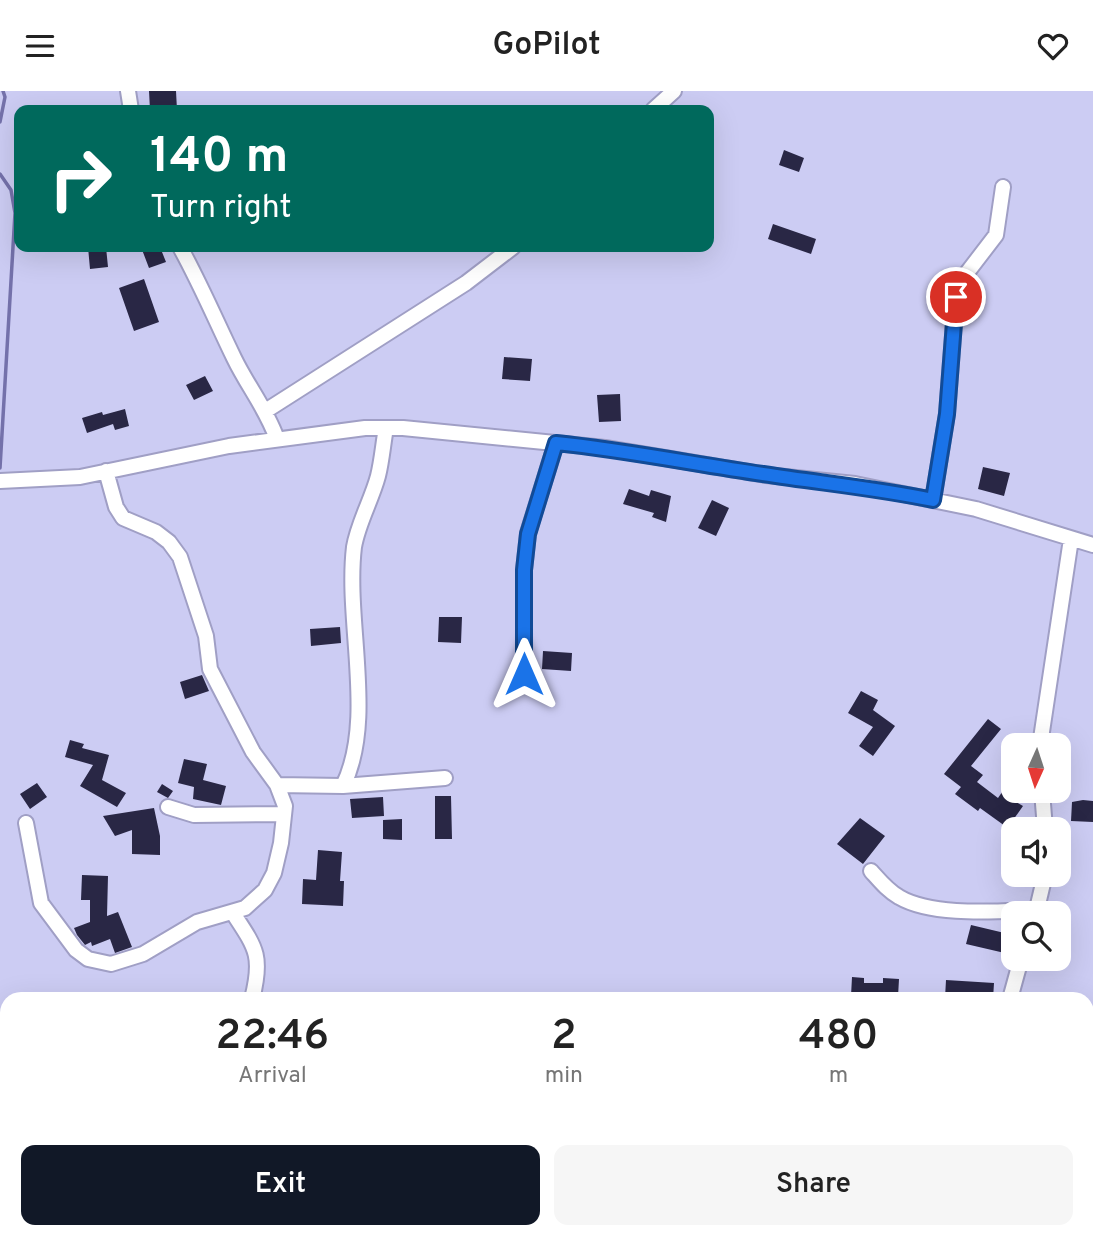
<!DOCTYPE html>
<html lang="en">
<head>
<meta charset="utf-8">
<style>
	body { margin:0; font-family:Overpass,sans-serif; background:#f6f6f6; color:#222; height:100vh; display:flex; flex-direction:column; font-size:26px; white-space:nowrap }
	* { box-sizing:border-box; margin:0 }
	p { font-size:23px; color:#767676 }
	.icon { flex:none; width:38px; height:38px; fill:none; stroke:currentColor; stroke-width:2; stroke-linecap:round; stroke-linejoin:round }
	.map { position:relative; flex:1; overflow:hidden }
	.details { position:absolute; left:0px; top:901px; width:1094px; height:247px; display:flex; flex-direction:column; background:#fff; border-radius:21px 21px 0 0; box-shadow:0 7px 28px #0002 }
	.details>* { flex:none }
	.top-card { position:absolute; left:14px; top:14px; width:700px; height:147px; border-radius:14px; box-shadow:0 7px 28px #0002; background:#00695c; color:#fff; overflow:hidden }
	.needle { width:46px; rotate:183deg }
	.fabs { position:absolute; left:1001px; top:642px; display:grid; gap:14px }
	.fabs a { display:grid; place-items:center; width:70px; height:70px; border-radius:14px; background:#fff; box-shadow:0 7px 28px #0002; font-size:35px }
	.pin { position:absolute; display:grid; place-items:center; width:60px; height:60px; color:#fff; margin:-30px; border:4px solid #fff; border-radius:50%; box-shadow:0 2px 7px #0007 }
	.me { position:absolute; width:77px; margin:-38px; rotate:0deg; stroke-linejoin:round; filter:drop-shadow(0 0 5px #0008) }
	.turn { display:flex; align-items:center; gap:24px; height:147px; padding:0 21px; font-size:32px }
	.turn .icon { width:91px; height:91px; stroke-width:2.5 }
	.turn b { display:block; font-size:49px; line-height:60px }
	.eta { display:flex; justify-content:space-evenly; align-items:center; height:119px; text-align:center }
	.eta b { font-size:42px; font-weight:600; line-height:49px }
	.cta { display:flex; gap:14px; margin-top:auto; padding:14px 21px }
	.cta a { flex:1; height:80px; border-radius:14px; background:#111827; color:#fff; font-size:28px; font-weight:600; line-height:80px; text-align:center }
	.cta a+a { background:#f6f6f6; color:#222 }
	header { display:flex; justify-content:space-between; align-items:center; height:91px; padding:0 21px; background:#fff; font-size:32px; font-weight:600 }
	.map>svg:first-child { display:block }
	.lines { fill:none; stroke-linecap:round; stroke-linejoin:round }
	.stream { stroke:#7471aa; stroke-width:3.5 }
	.building { fill:#292745 }
	.minor-casing { stroke:#a09fc5; stroke-width:18 }
	.minor { stroke:#fff; stroke-width:14 }
	.route-casing { stroke:#114b97; stroke-width:18 }
	.route { stroke:#1a73e8; stroke-width:12 }
</style>
</head>
<body>
<header><svg class="icon" aria-label="menu" viewBox="0 0 24 24"><path d="M4 6h16M4 12h16M4 18h16"/></svg>GoPilot<svg class="icon" aria-label="heart" viewBox="0 0 24 24"><path d="M12 20l-8-8c-3-5 5-10 8-4 3-6 11-1 8 4z"/></svg></header>
<div class="map">
<svg width="1093" height="1147" viewBox="0 0 1093 1147">
	<rect width="100%" height="100%" fill="#ccccf3"/>
	<g class="lines">
		<path class="stream" d="M 0,31 L 5,6 L 3,0
			M 0,83 L 11,99 L 15,122 L 0,377"/>
	</g>
	<path class="building" d="M 149,0 L 176,0 L 177,19 L 150,19 Z
		M 784,59 L 804,67 L 799,81 L 779,74 Z
		M 773,133 L 816,148 L 811,163 L 768,148 Z
		M 88,156 L 106,156 L 108,176 L 90,178 Z
		M 141,156 L 160,156 L 166,171 L 149,177 Z
		M 144,188 L 159,231 L 134,240 L 119,197 Z
		M 504,266 L 532,268 L 530,290 L 502,288 Z
		M 205,285 L 213,300 L 194,309 L 186,294 Z
		M 620,303 L 621,330 L 599,331 L 597,304 Z
		M 125,318 L 129,335 L 115,339 L 113,333 L 87,342 L 82,327 L 102,321 L 103,324 Z
		M 983,376 L 1010,382 L 1004,405 L 978,398 Z
		M 629,398 L 649,405 L 651,399 L 671,405 L 666,431 L 652,426 L 654,422 L 623,413 Z
		M 712,409 L 729,417 L 716,445 L 698,437 Z
		M 439,526 L 462,526 L 461,552 L 438,551 Z
		M 340,536 L 341,552 L 311,555 L 310,538 Z
		M 543,560 L 572,562 L 571,580 L 542,578 Z
		M 202,584 L 209,600 L 185,608 L 180,591 Z
		M 861,600 L 878,609 L 873,619 L 895,635 L 873,665 L 859,655 L 873,636 L 848,622 Z
		M 988,628 L 1001,638 L 971,675 L 983,684 L 977,691 L 998,707 L 1013,685 L 1013,700 L 1019,700 L 1016,711 L 1023,715 L 1011,732 L 1008,730 L 1005,735 L 980,717 L 978,720 L 955,703 L 961,696 L 944,683 Z
		M 70,649 L 84,653 L 82,657 L 109,664 L 102,689 L 126,702 L 117,716 L 80,695 L 93,674 L 65,666 Z
		M 184,668 L 207,673 L 203,689 L 226,695 L 221,714 L 193,708 L 194,696 L 178,692 Z
		M 37,692 L 47,706 L 30,718 L 20,703 Z
		M 162,693 L 173,700 L 168,707 L 157,701 Z
		M 435,705 L 451,705 L 452,748 L 435,748 Z
		M 383,706 L 384,725 L 352,727 L 350,708 Z
		M 1083,709 L 1093,710 L 1093,731 L 1071,730 L 1072,711 Z
		M 154,717 L 160,745 L 160,764 L 132,763 L 132,739 L 115,745 L 103,725 Z
		M 860,727 L 885,745 L 863,773 L 837,753 Z
		M 402,728 L 402,749 L 383,748 L 383,729 Z
		M 318,759 L 342,761 L 340,790 L 344,790 L 343,815 L 302,813 L 303,788 L 316,789 Z
		M 82,784 L 108,785 L 107,825 L 118,821 L 132,856 L 115,862 L 110,848 L 92,855 L 91,851 L 85,854 L 77,844 L 74,837 L 90,831 L 90,809 L 81,809 Z
		M 971,834 L 1013,844 L 1009,863 L 966,853 Z
		M 852,886 L 864,887 L 864,892 L 883,892 L 883,887 L 899,888 L 898,906 L 851,905 Z
		M 946,889 L 994,892 L 993,908 L 945,907 Z"/>
	<g class="lines">
		<defs>
			<path id="minor" d="M 128,0 L 131,19
				M 653,19 L 674,0
				M 180,156 C 200,192 216,230 234,267 C 248,296 266,317 277,348
				M 267,319 L 466,192 L 513,156
				M 0,390 L 80,386 L 229,355 L 365,337 L 403,337 L 605,357 L 766,384 L 855,393 L 976,418 L 1093,454
				M 933,409 L 947,323 L 956,206 L 963,187 L 996,144 L 1003,96
				M 524,583 L 524,479 L 528,442 L 556,352
				M 1040,654 L 1071,448
				M 277,694 L 343,695 L 445,687
				M 343,695 C 376,628 345,531 354,456 C 358,432 372,408 378,385 C 382,369 383,353 386,337
				M 1042,700 L 1045,738
				M 168,716 L 194,724 L 284,723
				M 26,732 L 41,812 L 76,859 L 88,868 L 111,873 L 143,863 L 197,831 L 245,817 L 265,799 L 274,782 L 281,752 L 285,715 L 277,694 L 253,661 L 210,578 L 206,545 L 180,466 L 169,451 L 156,441 L 123,427 L 116,416 L 106,380
				M 871,780 C 880,790 888,800 899,806 C 933,826 999,820 1037,819
				M 233,822 C 256,857 263,865 252,908
				M 1036,822 L 1045,784
				M 1010,908 L 1021,868
				M 1087,1074 L 1093,1077
				M 1011,1147 L 1012,1141"/>
		</defs>
		<use href="#minor" class="minor-casing"/>
		<use href="#minor" class="minor"/>
	</g>
	<g class="lines">
		<defs>
			<path id="route" d="M 524,583 L 524,479 L 528,443 L 556,352 C 625,359 694,373 763,383 C 820,392 876,397 933,409 L 947,323 L 956,206"/>
		</defs>
		<use href="#route" class="route-casing"/>
		<use href="#route" class="route"/>
	</g>
</svg>
<div class="fabs">
<a><svg class="needle" viewBox="-14 -14 28 28"><path d="M0-13l5 13h-10z" fill="#e53935"/><path d="M0 13l5-13h-10z" fill="#767676"/></svg></a>
<a><svg class="icon" aria-label="sound" viewBox="0 0 24 24"><path d="M4 9h4l5-4v14l-5-4H4zM17 9q2 3 0 6"/></svg></a>
<a><svg class="icon" aria-label="search" viewBox="0 0 24 24"><circle cx="10" cy="10" r="6"/><path d="M15 15l6 6"/></svg></a>
</div>
<div class="pin" style="left:956px;top:206px;background:#d93025"><svg class="icon" aria-label="arrive" viewBox="0 0 24 24"><path d="M6 21V4h12l-3 4 3 4H6"/></svg></div>
<svg class="me" style="left:524px;top:583px" viewBox="-20 -20 40 40"><path d="M0-17L14 15 0 8-14 15z" fill="#1a73e8" stroke="#fff" stroke-width="4"/></svg>
<div class="top-card">
<div class="turn"><svg class="icon" aria-label="right" viewBox="0 0 24 24"><path d="M7 20v-9h11M14 6l5 5-5 5"/></svg><div><b>140 m</b>Turn right</div></div>
</div>
<section class="details">
<div class="eta">
<div><b>22:46</b><p>Arrival</p></div>
<div><b>2</b><p>min</p></div>
<div><b>480</b><p>m</p></div>
</div>
<div class="cta"><a>Exit</a><a>Share</a></div>
</section>
</div>
</body>
</html>
